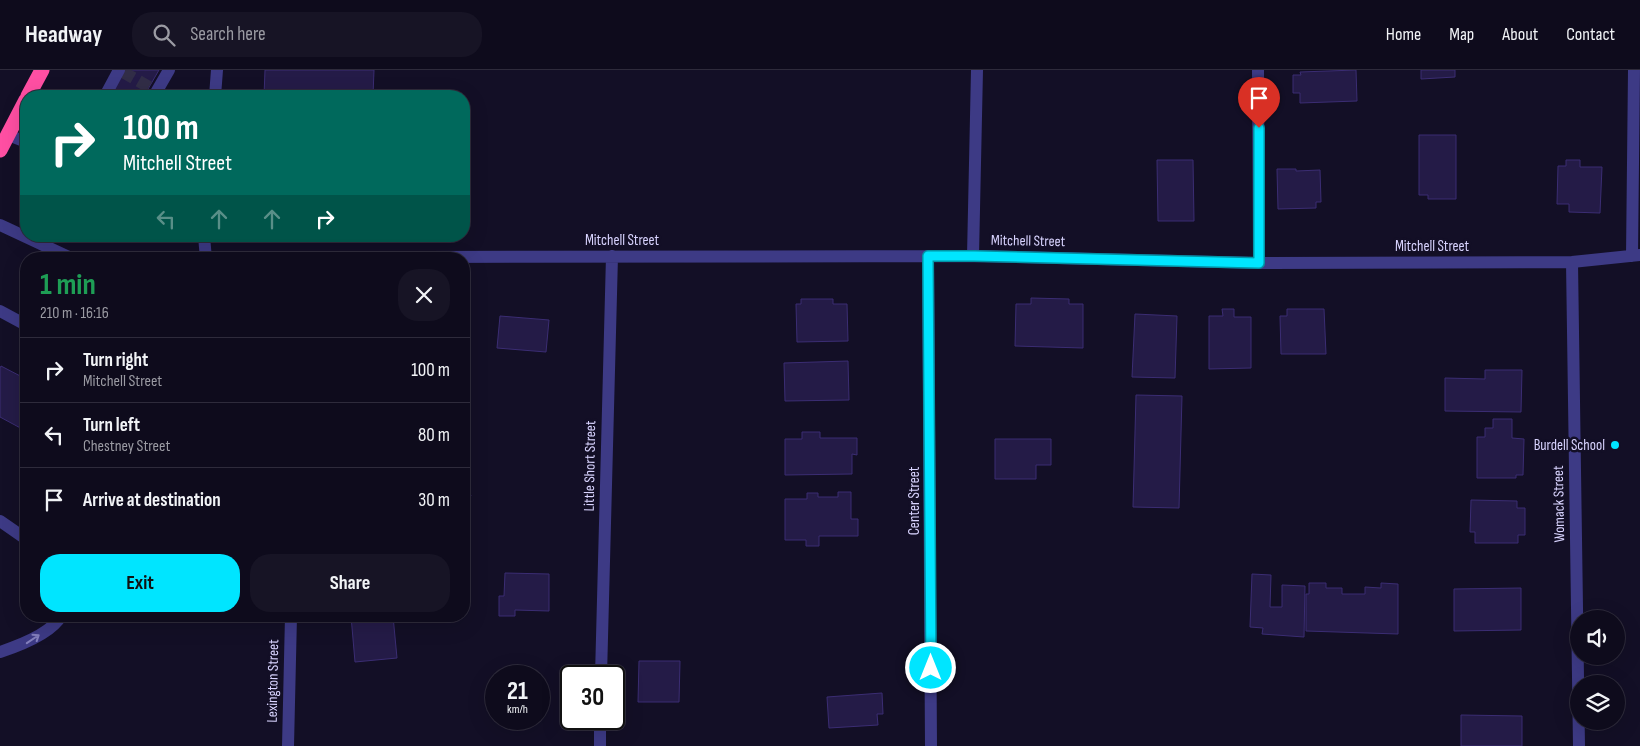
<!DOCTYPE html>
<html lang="en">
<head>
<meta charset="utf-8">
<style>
	body { margin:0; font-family:"Sofia Sans Condensed",sans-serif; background:#171425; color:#f1f3f6; height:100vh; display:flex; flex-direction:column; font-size:19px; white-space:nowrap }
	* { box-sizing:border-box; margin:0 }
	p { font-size:16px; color:#9b9ba3 }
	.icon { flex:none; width:28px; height:28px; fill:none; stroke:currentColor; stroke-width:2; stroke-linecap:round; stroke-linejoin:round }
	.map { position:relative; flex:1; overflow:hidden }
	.sheet { position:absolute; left:20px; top:182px; width:450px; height:370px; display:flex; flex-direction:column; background:#0e0b1c; border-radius:20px; box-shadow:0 5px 20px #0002,0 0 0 1px #2e2b3b }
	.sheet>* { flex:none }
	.hud { position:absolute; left:20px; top:20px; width:450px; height:152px; border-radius:20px; box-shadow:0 5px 20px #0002,0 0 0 1px #2e2b3b; background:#00695c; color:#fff; overflow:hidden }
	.tools { position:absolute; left:1570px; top:540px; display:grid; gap:10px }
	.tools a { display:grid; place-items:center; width:55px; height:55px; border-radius:50%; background:#0e0b1c; box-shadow:0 5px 20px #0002,0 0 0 1px #2e2b3b; font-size:25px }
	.speed { position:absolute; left:485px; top:595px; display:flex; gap:10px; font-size:25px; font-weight:700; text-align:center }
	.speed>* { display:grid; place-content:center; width:65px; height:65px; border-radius:50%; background:#0e0b1c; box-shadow:0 5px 20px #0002,0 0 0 1px #2e2b3b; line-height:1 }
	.speed small { font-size:12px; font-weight:400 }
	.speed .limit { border:2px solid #111; border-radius:8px; background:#fff; color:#111 }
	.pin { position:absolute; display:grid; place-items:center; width:42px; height:42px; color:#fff; margin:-51px -21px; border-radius:50% 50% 50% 0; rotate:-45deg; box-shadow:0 0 5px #0007 }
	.pin .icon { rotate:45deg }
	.me { position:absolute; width:55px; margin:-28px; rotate:0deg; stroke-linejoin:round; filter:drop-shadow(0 0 4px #0008) }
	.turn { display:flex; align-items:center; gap:18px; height:105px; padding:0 20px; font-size:22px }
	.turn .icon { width:65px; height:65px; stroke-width:2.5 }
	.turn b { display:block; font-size:35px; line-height:42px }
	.lanes { display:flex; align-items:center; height:48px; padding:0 20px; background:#0003; justify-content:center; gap:25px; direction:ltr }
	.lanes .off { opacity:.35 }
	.round { display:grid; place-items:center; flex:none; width:52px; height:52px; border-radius:20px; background:#171425 }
	.headline { display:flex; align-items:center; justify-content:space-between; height:85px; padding:0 20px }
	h1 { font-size:30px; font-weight:700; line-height:38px; color:#1e9e55 }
	.primary-button { display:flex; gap:10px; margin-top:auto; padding:10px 20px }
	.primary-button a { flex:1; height:58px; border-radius:20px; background:#00e5ff; color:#111; font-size:20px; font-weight:700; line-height:58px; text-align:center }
	.primary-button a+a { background:#171425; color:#f1f3f6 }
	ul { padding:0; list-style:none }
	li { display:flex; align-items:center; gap:15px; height:65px; padding:0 20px; border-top:1px solid #2e2b3b }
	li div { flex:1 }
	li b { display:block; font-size:19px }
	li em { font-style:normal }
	header { display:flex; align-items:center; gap:30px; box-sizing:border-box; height:70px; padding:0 25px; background:#0e0b1c; border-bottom:1px solid #2e2b3b }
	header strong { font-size:24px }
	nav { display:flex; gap:28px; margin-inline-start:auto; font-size:18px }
	.search { width:350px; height:45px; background:#171425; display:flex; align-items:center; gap:12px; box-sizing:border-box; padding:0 18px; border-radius:20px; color:#9b9ba3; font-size:19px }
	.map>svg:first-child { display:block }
	.building { fill:#241b47; stroke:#3b2d73 }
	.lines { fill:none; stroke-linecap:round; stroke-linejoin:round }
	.minor-tunnel { stroke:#312d47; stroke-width:12; stroke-dasharray:12 6; stroke-linecap:butt }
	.minor { stroke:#3d3a85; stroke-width:12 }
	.highway { stroke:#ff4fa3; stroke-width:15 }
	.oneway { stroke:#837fbc }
	.route-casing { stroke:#0095a6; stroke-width:12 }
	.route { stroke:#00e5ff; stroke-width:9 }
	.poi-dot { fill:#00e5ff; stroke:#130f26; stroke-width:2 }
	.labels { text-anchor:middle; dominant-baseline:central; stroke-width:5; stroke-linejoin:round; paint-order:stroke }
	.street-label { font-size:15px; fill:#d9d4ff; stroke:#130f26 }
	.poi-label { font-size:15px; fill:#d9d4ff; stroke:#130f26; text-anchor:end }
</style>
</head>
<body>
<header>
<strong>Headway</strong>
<div class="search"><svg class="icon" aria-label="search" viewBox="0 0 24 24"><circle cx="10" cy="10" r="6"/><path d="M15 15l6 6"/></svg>Search here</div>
<nav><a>Home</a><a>Map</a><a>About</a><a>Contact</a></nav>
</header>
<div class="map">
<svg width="1640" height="676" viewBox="0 0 1640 676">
	<rect width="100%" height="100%" fill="#130f26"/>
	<path class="building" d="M 124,0 L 159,0 L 144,26 L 110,26 Z
		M 265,0 L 374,0 L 373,26 L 264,26 Z
		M 1356,0 L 1357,31 L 1300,33 L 1300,23 L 1293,23 L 1293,5 L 1301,5 L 1300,2 Z
		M 1421,0 L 1455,0 L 1455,7 L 1421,9 Z
		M 1419,65 L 1456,65 L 1456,129 L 1428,129 L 1428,125 L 1419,125 Z
		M 1157,90 L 1193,90 L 1194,151 L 1158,151 Z
		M 1566,90 L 1580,90 L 1580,97 L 1602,97 L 1600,143 L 1569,142 L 1569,134 L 1557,134 L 1558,96 L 1566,96 Z
		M 1277,99 L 1296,99 L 1296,101 L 1320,100 L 1321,132 L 1316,132 L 1316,138 L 1278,139 Z
		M 1031,228 L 1069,229 L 1069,234 L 1083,234 L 1083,278 L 1015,276 L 1016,234 L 1031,234 Z
		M 801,229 L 833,229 L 833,234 L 847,234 L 848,271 L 797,272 L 796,234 L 801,234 Z
		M 1222,239 L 1234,239 L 1234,247 L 1251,247 L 1251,298 L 1209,299 L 1209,246 L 1223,246 Z
		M 1287,239 L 1324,239 L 1326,284 L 1281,284 L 1280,246 L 1287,246 Z
		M 1135,244 L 1177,246 L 1175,308 L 1132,307 Z
		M 500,246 L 549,250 L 546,282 L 497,278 Z
		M 848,291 L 849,330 L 785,331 L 784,293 Z
		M 1,296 L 26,309 L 26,361 L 0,347 L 0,298 Z
		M 1485,300 L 1522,300 L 1521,342 L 1445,341 L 1445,308 L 1485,309 Z
		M 1136,325 L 1182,326 L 1179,438 L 1133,437 Z
		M 1493,349 L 1512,349 L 1512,368 L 1524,369 L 1523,405 L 1516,405 L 1516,408 L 1477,408 L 1477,367 L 1485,367 L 1485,358 L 1493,358 Z
		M 802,362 L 820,362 L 820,368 L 857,368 L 857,385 L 852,384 L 852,404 L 785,405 L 785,369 L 802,369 Z
		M 995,369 L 1051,369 L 1051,395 L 1036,395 L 1036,409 L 995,409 Z
		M 464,408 L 471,426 L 464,429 Z
		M 838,422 L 851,422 L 851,449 L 858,449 L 858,466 L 819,466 L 819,476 L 806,476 L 806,470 L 785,470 L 785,429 L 807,429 L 807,423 L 818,423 L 818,427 L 838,427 Z
		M 1471,430 L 1517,431 L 1517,438 L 1525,438 L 1525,465 L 1518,465 L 1518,473 L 1475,473 L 1475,462 L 1470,462 Z
		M 505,503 L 549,504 L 549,541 L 515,540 L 515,546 L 499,546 L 499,526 L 504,526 Z
		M 1252,504 L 1271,505 L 1270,537 L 1282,537 L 1282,515 L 1305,516 L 1304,567 L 1262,564 L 1263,558 L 1250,557 Z
		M 1309,513 L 1326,513 L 1326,518 L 1342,518 L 1342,524 L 1365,524 L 1365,517 L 1381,518 L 1381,513 L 1398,514 L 1398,564 L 1306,561 L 1306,524 L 1309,524 Z
		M 1521,518 L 1521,560 L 1454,561 L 1454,519 Z
		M 351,546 L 393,546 L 397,588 L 355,592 Z
		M 639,591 L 680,591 L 679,632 L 638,632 Z
		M 882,623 L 883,644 L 877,644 L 878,655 L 829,658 L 827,627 Z
		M 1461,645 L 1522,646 L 1522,676 L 1461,676 Z"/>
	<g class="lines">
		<path class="minor-tunnel" d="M 123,2 L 149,17"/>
		<path class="minor" d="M 1258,0 L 1259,193
			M 105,26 L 119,0
			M 154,26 L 169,0
			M 215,26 L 217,0
			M 8,65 L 26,72
			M 0,155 L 73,189
			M 204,166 L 206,189
			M 928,186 L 931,676
			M 973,186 L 977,0
			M 1632,186 L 1634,0
			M 414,189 L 427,187 L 973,186 L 1259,193 L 1572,192 L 1640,185
			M 1572,192 L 1579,676
			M 0,241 L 26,255
			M 0,451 L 26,469
			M 0,582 C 18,576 51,564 61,546
			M 601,606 L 612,186
			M 288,676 L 291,546
			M 600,676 L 600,649"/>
		<path class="highway" d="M 28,26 L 42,0
			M 0,80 L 26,30"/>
	</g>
	<defs><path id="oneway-shaft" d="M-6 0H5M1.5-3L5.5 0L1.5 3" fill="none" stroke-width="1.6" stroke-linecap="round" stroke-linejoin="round" transform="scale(1.25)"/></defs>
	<use class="oneway" href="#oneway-shaft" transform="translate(33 569) rotate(-34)"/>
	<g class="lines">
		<defs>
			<path id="route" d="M 931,598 L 928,186 L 974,186 L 1259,193 L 1259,58"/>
		</defs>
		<use href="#route" class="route-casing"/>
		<use href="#route" class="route"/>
	</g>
	<circle class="poi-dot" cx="1615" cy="375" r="5"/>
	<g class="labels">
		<g class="street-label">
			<text x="622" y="170">Mitchell Street</text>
			<text transform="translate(1028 171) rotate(1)">Mitchell Street</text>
			<text x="1432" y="176">Mitchell Street</text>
			<text transform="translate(590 396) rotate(-89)">Little Short Street</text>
			<text transform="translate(914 431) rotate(-90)">Center Street</text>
			<text transform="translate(1559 434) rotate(-91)">Womack Street</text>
			<text transform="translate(273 611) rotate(-89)">Lexington Street</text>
		</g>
		<g class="poi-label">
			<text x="1605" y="375">Burdell School</text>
		</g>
	</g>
</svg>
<div class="tools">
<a><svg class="icon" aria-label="sound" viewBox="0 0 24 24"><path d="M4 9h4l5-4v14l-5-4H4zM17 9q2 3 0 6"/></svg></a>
<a><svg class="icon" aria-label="layers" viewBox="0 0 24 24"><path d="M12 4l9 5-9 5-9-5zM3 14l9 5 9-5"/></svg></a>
</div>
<div class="speed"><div>21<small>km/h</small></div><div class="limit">30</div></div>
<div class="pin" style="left:1259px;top:58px;background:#d93025"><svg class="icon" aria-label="arrive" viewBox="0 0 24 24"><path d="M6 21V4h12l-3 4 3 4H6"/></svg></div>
<svg class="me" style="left:931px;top:598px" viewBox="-20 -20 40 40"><circle r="17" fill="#00e5ff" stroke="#fff" stroke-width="3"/><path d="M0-11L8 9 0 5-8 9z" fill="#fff"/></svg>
<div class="hud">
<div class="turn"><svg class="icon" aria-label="right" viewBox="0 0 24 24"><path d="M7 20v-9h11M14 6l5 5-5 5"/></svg><div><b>100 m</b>Mitchell Street</div></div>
<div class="lanes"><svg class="icon off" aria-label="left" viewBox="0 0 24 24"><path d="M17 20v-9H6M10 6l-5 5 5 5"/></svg><svg class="icon off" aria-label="ahead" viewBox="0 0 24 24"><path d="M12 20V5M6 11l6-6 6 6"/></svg><svg class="icon off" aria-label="ahead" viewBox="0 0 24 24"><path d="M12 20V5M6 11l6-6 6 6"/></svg><svg class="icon" aria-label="right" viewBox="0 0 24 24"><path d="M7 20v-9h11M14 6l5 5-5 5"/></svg></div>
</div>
<section class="sheet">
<div class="headline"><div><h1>1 min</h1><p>210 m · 16:16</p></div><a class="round"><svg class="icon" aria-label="close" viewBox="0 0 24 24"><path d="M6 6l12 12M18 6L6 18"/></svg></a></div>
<ul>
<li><svg class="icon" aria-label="right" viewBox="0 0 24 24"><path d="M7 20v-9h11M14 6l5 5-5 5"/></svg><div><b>Turn right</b><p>Mitchell Street</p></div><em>100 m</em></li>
<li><svg class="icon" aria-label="left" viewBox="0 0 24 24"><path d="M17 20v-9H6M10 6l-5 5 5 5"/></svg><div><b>Turn left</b><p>Chestney Street</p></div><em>80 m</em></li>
<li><svg class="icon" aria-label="arrive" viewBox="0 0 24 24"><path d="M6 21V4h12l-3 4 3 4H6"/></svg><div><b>Arrive at destination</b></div><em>30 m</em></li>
</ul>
<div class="primary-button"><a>Exit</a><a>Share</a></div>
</section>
</div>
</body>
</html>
